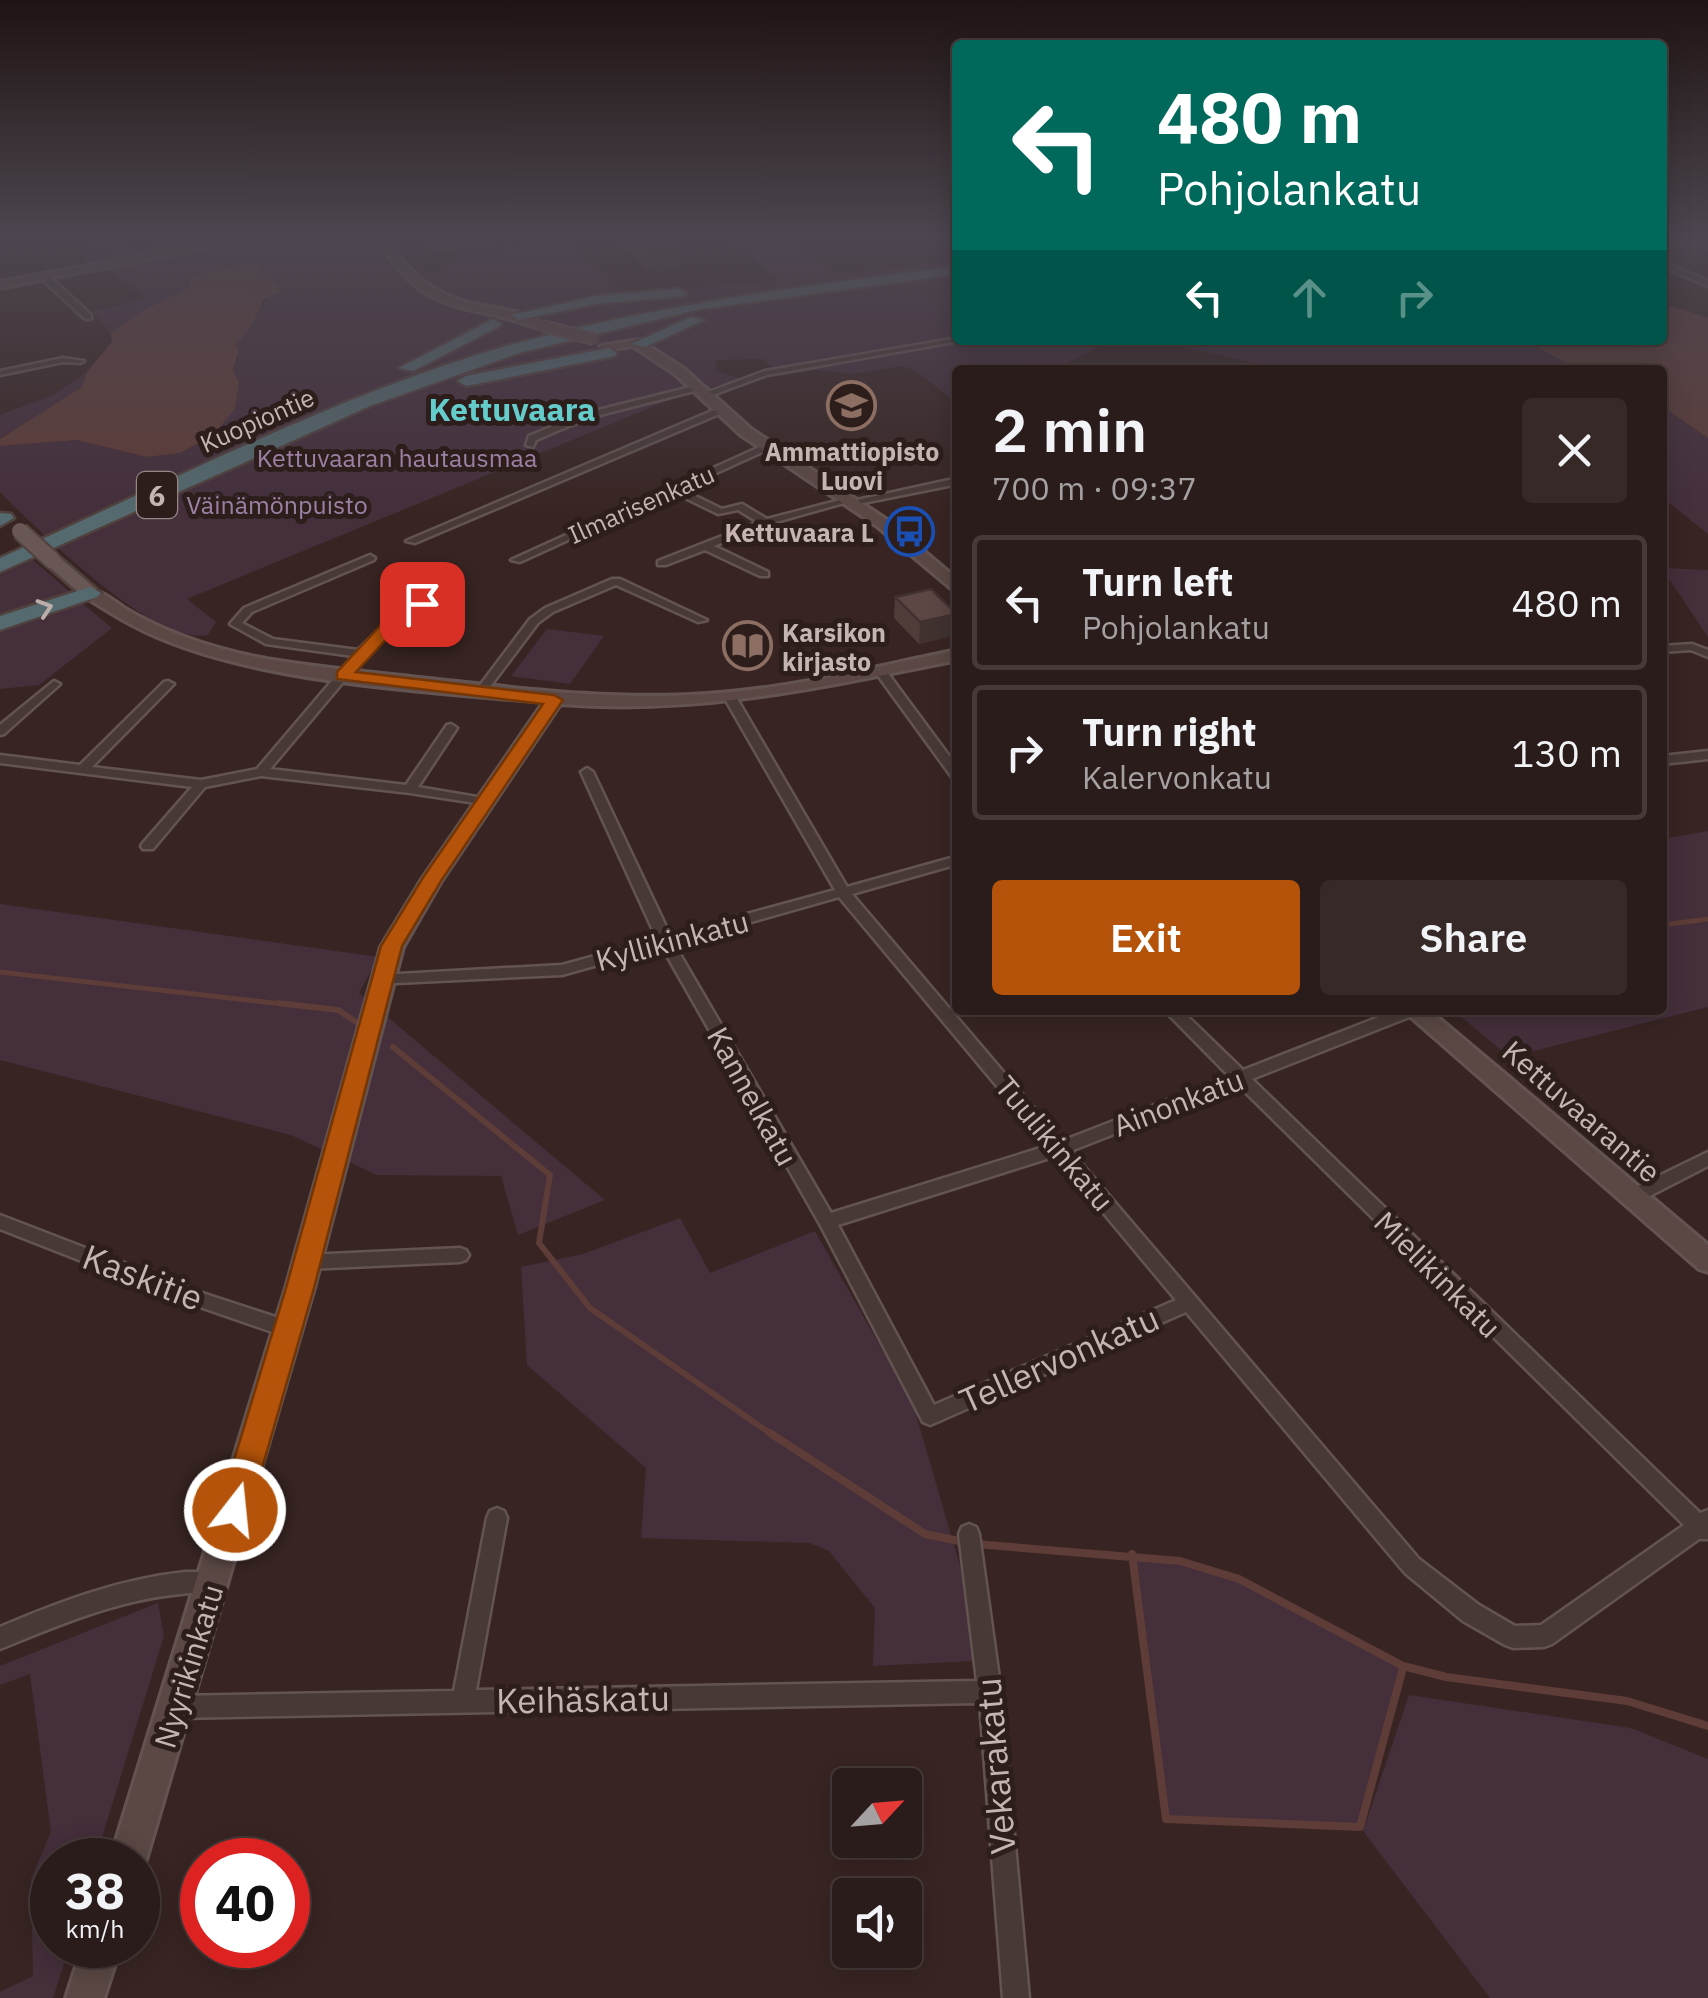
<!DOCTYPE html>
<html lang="en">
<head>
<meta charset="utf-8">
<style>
	body { margin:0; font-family:"IBM Plex Sans",sans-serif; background:#362927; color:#f1f3f6; height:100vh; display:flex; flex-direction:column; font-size:38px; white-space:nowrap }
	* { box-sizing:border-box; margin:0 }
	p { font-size:32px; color:#a5a1a2 }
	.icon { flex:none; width:55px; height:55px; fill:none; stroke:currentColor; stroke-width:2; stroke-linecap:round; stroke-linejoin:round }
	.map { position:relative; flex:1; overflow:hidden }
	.sheet { position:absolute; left:952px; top:365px; width:715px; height:650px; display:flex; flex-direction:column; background:#2a1c1a; border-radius:10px; box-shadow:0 5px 25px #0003,0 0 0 2px #463a39 }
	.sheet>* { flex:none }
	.top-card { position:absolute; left:952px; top:40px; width:715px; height:305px; border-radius:10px; box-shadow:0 5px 25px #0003,0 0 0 2px #463a39; background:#00695c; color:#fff; overflow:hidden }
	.needle { width:65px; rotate:64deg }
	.controls { position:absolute; left:832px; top:1768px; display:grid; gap:20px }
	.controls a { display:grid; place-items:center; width:90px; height:90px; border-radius:10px; background:#2a1c1a; box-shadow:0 5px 25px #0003,0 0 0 2px #463a39; font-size:50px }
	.speed { position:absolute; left:30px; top:1838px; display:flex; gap:20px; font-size:50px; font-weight:700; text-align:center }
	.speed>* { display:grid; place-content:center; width:130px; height:130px; border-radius:50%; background:#2a1c1a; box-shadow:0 5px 25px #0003,0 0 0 2px #463a39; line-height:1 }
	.speed small { font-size:25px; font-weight:400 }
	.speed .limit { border:15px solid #d22; background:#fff; color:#111 }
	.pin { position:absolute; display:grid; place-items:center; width:85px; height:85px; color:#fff; margin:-42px; border-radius:20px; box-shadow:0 5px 15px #0006 }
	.me { position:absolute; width:110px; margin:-55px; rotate:16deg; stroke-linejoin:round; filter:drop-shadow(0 0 8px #0008) }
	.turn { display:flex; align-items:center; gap:35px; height:210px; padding:0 40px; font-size:45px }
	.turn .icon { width:130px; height:130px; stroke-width:2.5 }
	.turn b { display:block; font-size:70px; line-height:85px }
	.lanes { display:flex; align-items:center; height:95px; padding:0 40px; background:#0003; justify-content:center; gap:50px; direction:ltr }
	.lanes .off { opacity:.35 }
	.round { display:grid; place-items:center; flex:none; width:105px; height:105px; border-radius:10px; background:#362927 }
	.head { display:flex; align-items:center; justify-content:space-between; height:170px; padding:0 40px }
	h1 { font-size:60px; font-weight:600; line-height:75px }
	.action { display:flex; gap:20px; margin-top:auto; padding:20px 40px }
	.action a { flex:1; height:115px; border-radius:10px; background:#b45309; color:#fff; font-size:40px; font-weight:600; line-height:115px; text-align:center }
	.action a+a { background:#362927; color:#f1f3f6 }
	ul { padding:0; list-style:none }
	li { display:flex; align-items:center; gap:30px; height:135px; margin:0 20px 15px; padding:0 20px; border:5px solid #463a39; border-radius:10px }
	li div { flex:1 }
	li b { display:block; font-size:38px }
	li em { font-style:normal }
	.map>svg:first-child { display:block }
	.green { fill:#442f3b }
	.water { fill:#5e3c37 }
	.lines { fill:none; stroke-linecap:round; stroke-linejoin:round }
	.stream-far2 { stroke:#5e3c37; stroke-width:5 }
	.stream-far1 { stroke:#5e3c37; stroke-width:6 }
	.stream { stroke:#5e3c37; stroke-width:8 }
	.street-casing { stroke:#635451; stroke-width:5 }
	.secondary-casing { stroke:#635451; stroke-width:6 }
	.primary-casing { stroke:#52423f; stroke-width:5 }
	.highway-casing { stroke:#50413e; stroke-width:5 }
	.street { fill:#483936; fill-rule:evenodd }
	.secondary { fill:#5b4844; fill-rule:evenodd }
	.primary { fill:#685754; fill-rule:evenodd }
	.highway { fill:#546a6e; fill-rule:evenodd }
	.secondary-bridge-casing { stroke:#635451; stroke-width:14; stroke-linecap:butt }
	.primary-bridge-casing { stroke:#52423f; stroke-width:20; stroke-linecap:butt }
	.secondary-bridge { stroke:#5b4844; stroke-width:11 }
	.primary-bridge { stroke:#685754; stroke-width:16 }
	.wall { fill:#503d3a }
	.shaded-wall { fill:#413230 }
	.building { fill:#5d4744; stroke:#413230; stroke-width:2.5 }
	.oneway { stroke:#baadaa }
	.route { fill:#b45309; stroke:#753606; stroke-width:2.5 }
	.labels { text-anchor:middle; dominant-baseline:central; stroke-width:10; stroke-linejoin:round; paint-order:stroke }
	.far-street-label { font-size:25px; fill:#c5b4b1; stroke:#2d1e1c }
	.far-poi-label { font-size:25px; font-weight:bold; fill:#c5b4b1; stroke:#2d1e1c }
	.far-park-label { font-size:25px; fill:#9c80a4; stroke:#2d1e1c }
	.shield { fill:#2d1e1c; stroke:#978784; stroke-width:2.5 }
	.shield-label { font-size:28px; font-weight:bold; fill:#c5b4b1 }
	.street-label { font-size:30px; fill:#c5b4b1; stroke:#2d1e1c }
	.far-district-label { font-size:32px; font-weight:bold; fill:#64ccca; stroke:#2d1e1c }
	.near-street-label { font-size:35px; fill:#c5b4b1; stroke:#2d1e1c }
</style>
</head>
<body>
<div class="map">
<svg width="1708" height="1998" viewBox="0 0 1708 1998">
	<rect width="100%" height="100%" fill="#382523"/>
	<path class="green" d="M 222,236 L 373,236 L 390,267 L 441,273 L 461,254 L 535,246 L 550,236 L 564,236 L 564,242 L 624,292 L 782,281 L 724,236 L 807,236 L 792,245 L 836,272 L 897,268 L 957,257 L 958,340 L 1112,340 L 1054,370 L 958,370 L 957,403 L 915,370 L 902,366 L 852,374 L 815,370 L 781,376 L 763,359 L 716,360 L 715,371 L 744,380 L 691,391 L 187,599 L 216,622 L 208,635 C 153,646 38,530 0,492 L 0,446 L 77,440 L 147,457 L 180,453 L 212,436 L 235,408 L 239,383 L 233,370 L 238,357 L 233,344 C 254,332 261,301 278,284 L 258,269 C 203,284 158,300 111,333 L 92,312 L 146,298 L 107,267 L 94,267 L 78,250 L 142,249 Z
		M 1154,340 L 1523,340 L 1580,370 L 1284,370 Z
		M 87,372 L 82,387 L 0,439 L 0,415 L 53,395 Z
		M 1662,407 L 1708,438 L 1708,534 L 1663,498 Z
		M 33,560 L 70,592 L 0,616 L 0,575 Z
		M 1663,568 L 1708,570 L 1708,637 L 1663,570 Z
		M 82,603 L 112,628 L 39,685 L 0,689 L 0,631 Z
		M 547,629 L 604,636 L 570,684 L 511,676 Z
		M 1708,831 L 1708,1007 L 1517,1055 L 1514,1061 L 1453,1010 L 1662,1010 L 1663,839 Z
		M 0,904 L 379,957 L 359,993 L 605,1200 L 518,1235 L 501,1176 L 377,1175 L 291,1135 L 0,1060 Z
		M 680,1218 L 710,1273 L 815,1231 L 913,1404 L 967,1590 L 973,1661 L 873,1666 L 875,1608 L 829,1551 L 810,1543 L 641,1538 L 646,1468 L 527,1365 L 521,1267 L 583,1254 Z
		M 1132,1554 L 1207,1567 L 1253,1584 L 1403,1668 L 1360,1827 L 1166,1819 Z
		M 158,1603 L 164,1636 L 95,1860 L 52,1860 L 52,1945 L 70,1945 L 53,1998 L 0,1998 L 0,1992 L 33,1976 L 31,1879 L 51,1832 L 30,1674 L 0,1685 L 0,1666 Z
		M 1409,1695 L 1631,1728 L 1708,1759 L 1708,1998 L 1490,1998 L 1363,1831 Z"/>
	<path class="water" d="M 254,263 L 261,265 L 258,270 L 278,284 L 280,292 L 263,299 C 260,313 246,337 234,344 L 239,349 L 233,370 L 239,383 L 235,409 L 212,436 L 180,453 L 147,457 L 77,440 L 0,446 L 0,439 L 82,387 L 87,372 L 112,342 L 111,333 L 143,311 L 189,288 L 190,277 Z
		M 1663,303 L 1708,318 L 1708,438 L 1663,407 L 1662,370 L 1580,370 L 1523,340 L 1662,340 Z"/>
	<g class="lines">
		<path class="stream-far2" d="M 1662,925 L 1708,919
			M 0,972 L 301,1006"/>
		<path class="stream-far1" d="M 278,1003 L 338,1010 L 356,1022
			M 393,1047 L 550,1175 L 539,1243 L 590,1308 L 774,1436"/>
		<path class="stream" d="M 770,1433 L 925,1534 L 964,1542
			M 975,1544 L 1180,1561 L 1239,1579 L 1403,1666 L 1446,1677 L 1627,1701 L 1708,1726
			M 1132,1554 L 1166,1819 L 1360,1827 L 1403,1668"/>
		<defs>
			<path id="street" d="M 489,242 L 487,245 L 434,248 L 431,246 Z
				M 1662,262 L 1708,281 L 1708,286 L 1662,267 Z
				M 42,275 L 48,275 L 91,315 L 91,319 L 85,319 L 42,279 Z
				M 958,338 L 965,340 L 767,375 L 710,396 L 703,394 L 765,371 Z
				M 63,358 L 84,361 L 80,363 L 63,362 L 0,375 L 0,371 Z
				M 699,385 L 703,387 L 702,389 L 588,418 L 536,440 L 533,447 L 526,445 L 529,436 L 582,414 Z
				M 721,407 L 725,410 L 724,412 L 415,543 L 406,541 Z
				M 766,444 L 770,447 L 769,449 L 681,489 L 722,509 L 742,504 L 767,519 L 844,499 L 844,503 L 769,524 L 714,546 L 768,572 L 768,576 L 760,576 L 705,550 L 666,565 L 658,565 L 658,561 L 758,522 L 738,510 L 718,514 L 673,492 L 520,562 L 511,560 Z
				M 958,478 L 958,484 L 853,505 L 848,502 Z
				M 370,555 L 375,558 L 374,560 L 252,612 L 242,623 L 273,639 L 358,650 L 395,614 L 441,591 L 450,593 L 403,618 L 365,656 L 270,769 L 406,785 L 447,725 L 451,724 L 457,728 L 418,787 L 489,799 L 490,802 L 489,805 L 410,793 L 261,776 L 205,787 L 153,849 L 143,849 L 141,846 L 143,843 L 192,787 L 0,763 L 0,755 L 80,765 L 164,682 L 168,681 L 174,684 L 172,686 L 92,767 L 201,780 L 257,769 L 353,656 L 266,644 L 230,624 L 244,608 Z
				M 612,579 L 620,579 L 707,620 L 698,622 L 616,585 L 553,612 L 538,623 L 486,692 L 478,692 L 478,688 L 530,619 L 545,608 Z
				M 1692,644 L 1708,650 L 1708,657 L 1691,650 L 1662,652 L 1662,646 Z
				M 880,667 L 884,668 L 958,768 L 958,781 L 954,780 L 874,670 Z
				M 54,681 L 60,684 L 58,686 L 4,734 L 0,735 L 0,725 Z
				M 730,693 L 736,697 L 847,887 L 958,856 L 958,864 L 852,894 L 1062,1141 L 1229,1076 L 1164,1010 L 1181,1010 L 1243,1070 L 1397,1010 L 1420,1010 L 1417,1014 L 1252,1079 L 1700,1513 L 1708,1510 L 1708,1539 L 1699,1539 L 1552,1644 L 1544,1647 L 1513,1648 L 1505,1645 L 1463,1621 L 1405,1573 L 1186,1312 L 937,1422 L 930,1425 L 923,1422 L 821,1226 L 662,947 L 562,975 L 376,984 L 374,980 L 381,975 L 562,965 L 657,939 L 581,772 L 587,768 L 593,772 L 670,935 L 835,890 L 724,697 ZM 839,897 L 1047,1146 L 831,1213 L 674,944 ZM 1238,1085 L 1684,1525 L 1541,1625 L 1515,1626 L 1479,1605 L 1419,1559 L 1071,1151 ZM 1056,1156 L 1176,1300 L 934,1405 L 838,1225 Z
				M 1708,751 L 1708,759 L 1662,764 L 1662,756 Z
				M 1708,1152 L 1708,1166 L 1638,1202 L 1632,1204 L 1626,1202 L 1623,1197 L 1626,1192 Z
				M 0,1215 L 202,1293 L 294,1323 L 296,1329 L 294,1335 L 287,1337 L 191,1304 L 0,1229 Z
				M 460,1248 L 466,1250 L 469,1255 L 466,1260 L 460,1262 L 307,1269 L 301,1267 L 298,1262 L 301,1257 L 307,1255 Z
				M 497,1508 L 504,1511 L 507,1518 L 476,1690 L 977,1681 L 959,1534 L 962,1527 L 969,1524 L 976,1527 L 979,1534 L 1001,1692 L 1029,1998 L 1003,1998 L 980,1703 L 176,1718 L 168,1715 L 165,1707 L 168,1699 L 176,1696 L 454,1691 L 487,1518 L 490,1511 Z
				M 185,1572 L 214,1572 L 222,1575 L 225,1582 L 222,1589 L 214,1592 C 134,1593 73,1619 0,1649 L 0,1627 C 61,1601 120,1579 185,1572 Z"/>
			<path id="secondary" d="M 247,236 L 267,236 L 0,288 L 0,282 Z
				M 374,236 L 384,236 C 410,275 436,298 484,306 C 506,310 525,311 544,325 L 538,328 C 458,299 429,321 374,236 Z
				M 1662,236 L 1708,240 L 1708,246 L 1662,242 Z
				M 639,340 L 683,368 L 751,429 L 887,520 L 958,580 L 958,594 L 877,526 L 741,435 L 675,374 L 633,346 L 606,350 L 600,346 Z
				M 84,590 C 99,588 112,600 124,608 C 167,634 218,650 266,659 C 326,669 386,674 447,681 C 538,691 627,701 719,693 C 799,687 878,666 958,650 L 958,660 C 822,687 700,715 560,704 L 441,881 L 403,947 L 314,1288 L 146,1860 L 138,1874 L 138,1860 L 110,1860 L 286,1288 L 381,947 L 421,881 L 544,702 C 427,691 273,684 165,640 C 136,629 111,613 84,596 Z
				M 1403,1010 L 1429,1010 L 1708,1245 L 1708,1272 L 1699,1269 Z
				M 83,1945 L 121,1945 L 104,1998 L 66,1998 Z"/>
			<path id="primary" d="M 47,557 L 59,557 L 96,589 L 96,597 L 84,597 L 47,565 Z"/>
			<path id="highway" d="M 958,266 L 958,274 L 701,309 L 519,353 L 370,406 L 0,572 L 0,558 C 164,485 337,394 510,345 C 657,304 807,286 958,266 Z
				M 679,289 L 686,293 L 684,296 L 596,304 L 519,320 L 511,315 L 596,296 Z
				M 691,317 L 704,320 L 645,347 L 631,344 Z
				M 493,319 L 501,324 L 498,327 L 413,371 L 399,368 Z
				M 609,348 L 617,353 L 615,356 L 466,386 L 458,381 L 466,376 Z
				M 0,513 L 11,514 L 14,518 L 0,526 Z
				M 90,587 L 101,593 L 97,597 L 0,630 L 0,616 Z"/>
		</defs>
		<use href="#street" class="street-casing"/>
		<use href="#secondary" class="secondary-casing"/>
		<use href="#primary" class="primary-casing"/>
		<use href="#highway" class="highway-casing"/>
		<use href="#street" class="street"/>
		<use href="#secondary" class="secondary"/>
		<use href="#primary" class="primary"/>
		<use href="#highway" class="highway"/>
		<defs>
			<path id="secondary-bridge" d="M 542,326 L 594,339"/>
			<path id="primary-bridge" d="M 20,531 L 53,561"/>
		</defs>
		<use href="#secondary-bridge" class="secondary-bridge-casing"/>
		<use href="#primary-bridge" class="primary-bridge-casing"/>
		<use href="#secondary-bridge" class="secondary-bridge"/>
		<use href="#primary-bridge" class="primary-bridge"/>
	</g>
	<path class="wall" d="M 78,236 L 190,236 L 102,242 Z
		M 622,236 L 679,236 L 682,268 L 650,271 L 623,249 Z
		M 895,597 L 957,614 L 956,635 L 919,644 L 894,618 Z"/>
	<path class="shaded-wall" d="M 100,236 L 190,236 L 102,242 Z
		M 679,236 L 682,268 L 650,271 L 647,239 Z
		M 957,614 L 956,635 L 919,644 L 920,622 Z"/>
	<path class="building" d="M 642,236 L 679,236 L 647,239 Z
		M 931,589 L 957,614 L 920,622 L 895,597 Z"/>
	<defs><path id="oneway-chevron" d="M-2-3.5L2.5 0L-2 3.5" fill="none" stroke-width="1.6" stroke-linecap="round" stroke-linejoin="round" transform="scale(2.5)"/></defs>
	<use class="oneway" href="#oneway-chevron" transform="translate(45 608) rotate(-18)"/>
	<linearGradient id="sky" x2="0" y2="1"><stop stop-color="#1f1413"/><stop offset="0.46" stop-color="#4d4650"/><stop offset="1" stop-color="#4d4650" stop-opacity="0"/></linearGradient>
	<rect width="1708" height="515" fill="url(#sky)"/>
	<path class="route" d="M 422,599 L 430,604 L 428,608 L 405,619 L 356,672 L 554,695 L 563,700 L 441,881 L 402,946 L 314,1288 L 250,1510 L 246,1520 L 235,1524 L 224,1520 L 219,1510 L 286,1288 L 381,946 L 424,876 L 543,704 L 337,679 L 337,672 L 393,612 Z"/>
	<defs>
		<symbol id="school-ring" viewBox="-11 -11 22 22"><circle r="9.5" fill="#2d1e1c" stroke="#8d6e63" stroke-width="1.5"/><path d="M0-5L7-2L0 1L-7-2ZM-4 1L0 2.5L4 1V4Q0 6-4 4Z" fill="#8d6e63"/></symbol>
		<symbol id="bus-ring" viewBox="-11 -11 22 22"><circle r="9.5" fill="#2d1e1c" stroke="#1a4fb4" stroke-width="1.5"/><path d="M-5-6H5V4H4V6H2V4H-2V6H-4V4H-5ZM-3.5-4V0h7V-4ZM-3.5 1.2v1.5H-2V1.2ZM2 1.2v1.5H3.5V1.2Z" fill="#1a4fb4"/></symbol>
		<symbol id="library-ring" viewBox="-11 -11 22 22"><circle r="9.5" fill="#2d1e1c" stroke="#8d6e63" stroke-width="1.5"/><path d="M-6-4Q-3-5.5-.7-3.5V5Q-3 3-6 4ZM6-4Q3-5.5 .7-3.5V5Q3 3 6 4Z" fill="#8d6e63"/></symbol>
	</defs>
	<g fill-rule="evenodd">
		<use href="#school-ring" x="824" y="378" width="55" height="55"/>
		<use href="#bus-ring" x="882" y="504" width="55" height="55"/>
		<use href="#library-ring" x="720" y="618" width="55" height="55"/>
	</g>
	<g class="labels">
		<g class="far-street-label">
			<text transform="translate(257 420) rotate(-24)">Kuopiontie</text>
			<text transform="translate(641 504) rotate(-24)">Ilmarisenkatu</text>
		</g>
		<g class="far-poi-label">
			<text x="852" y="451">Ammattiopisto<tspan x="852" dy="29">Luovi</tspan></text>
			<text x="874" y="532" text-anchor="end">Kettuvaara L</text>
			<text x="782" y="632" text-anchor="start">Karsikon<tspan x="782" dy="29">kirjasto</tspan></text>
		</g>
		<g class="far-park-label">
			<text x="397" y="457">Kettuvaaran hautausmaa</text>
			<text x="277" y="504">Väinämönpuisto</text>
		</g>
		<rect class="shield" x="137" y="472" width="40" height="46" rx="8"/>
		<g class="shield-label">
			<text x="157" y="495">6</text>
		</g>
		<g class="street-label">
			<text transform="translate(672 940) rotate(-15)">Kyllikinkatu</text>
			<text transform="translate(753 1096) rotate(61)">Kannelkatu</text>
			<text transform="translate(1178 1102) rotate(-21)">Ainonkatu</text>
			<text transform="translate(1582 1111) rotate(41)">Kettuvaarantie</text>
			<text transform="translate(1055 1143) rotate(50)">Tuulikinkatu</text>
			<text transform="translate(1438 1274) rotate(45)">Mielikinkatu</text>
			<text transform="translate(188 1666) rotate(-73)">Nyyrikinkatu</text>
		</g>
		<g class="far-district-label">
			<text x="512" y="409">Kettuvaara</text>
		</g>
		<g class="near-street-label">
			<text transform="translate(143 1277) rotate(21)">Kaskitie</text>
			<text transform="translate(1059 1359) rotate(-24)">Tellervonkatu</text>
			<text transform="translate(583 1699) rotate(-1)">Keihäskatu</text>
			<text transform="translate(995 1766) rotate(-95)">Vekarakatu</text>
		</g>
	</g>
</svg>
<div class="controls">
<a><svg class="needle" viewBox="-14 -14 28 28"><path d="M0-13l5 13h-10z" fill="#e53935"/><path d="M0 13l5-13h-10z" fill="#a5a1a2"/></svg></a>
<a><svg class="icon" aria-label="sound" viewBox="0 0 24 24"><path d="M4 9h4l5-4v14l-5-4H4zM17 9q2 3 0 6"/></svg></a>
</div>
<div class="speed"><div>38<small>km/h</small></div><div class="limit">40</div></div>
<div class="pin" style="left:422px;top:604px;background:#d93025"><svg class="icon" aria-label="arrive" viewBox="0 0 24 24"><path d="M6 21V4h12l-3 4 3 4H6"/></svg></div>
<svg class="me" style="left:235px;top:1510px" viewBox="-20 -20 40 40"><circle r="17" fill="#b45309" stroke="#fff" stroke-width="3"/><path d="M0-11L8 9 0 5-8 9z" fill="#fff"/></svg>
<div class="top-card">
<div class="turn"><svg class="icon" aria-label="left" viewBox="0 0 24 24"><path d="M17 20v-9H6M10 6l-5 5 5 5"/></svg><div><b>480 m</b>Pohjolankatu</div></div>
<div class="lanes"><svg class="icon" aria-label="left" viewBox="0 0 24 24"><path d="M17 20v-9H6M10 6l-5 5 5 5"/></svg><svg class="icon off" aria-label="ahead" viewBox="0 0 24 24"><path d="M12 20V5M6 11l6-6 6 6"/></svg><svg class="icon off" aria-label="right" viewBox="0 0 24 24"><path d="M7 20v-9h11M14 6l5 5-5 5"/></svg></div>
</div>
<section class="sheet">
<div class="head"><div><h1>2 min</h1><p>700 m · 09:37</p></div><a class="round"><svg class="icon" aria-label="close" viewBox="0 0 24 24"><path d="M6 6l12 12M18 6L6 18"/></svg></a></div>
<ul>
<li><svg class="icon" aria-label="left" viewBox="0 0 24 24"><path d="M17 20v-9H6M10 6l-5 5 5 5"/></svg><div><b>Turn left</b><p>Pohjolankatu</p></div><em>480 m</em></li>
<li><svg class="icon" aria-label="right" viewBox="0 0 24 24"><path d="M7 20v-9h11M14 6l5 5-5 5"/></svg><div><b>Turn right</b><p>Kalervonkatu</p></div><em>130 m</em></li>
</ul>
<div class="action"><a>Exit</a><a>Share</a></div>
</section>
</div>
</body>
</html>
